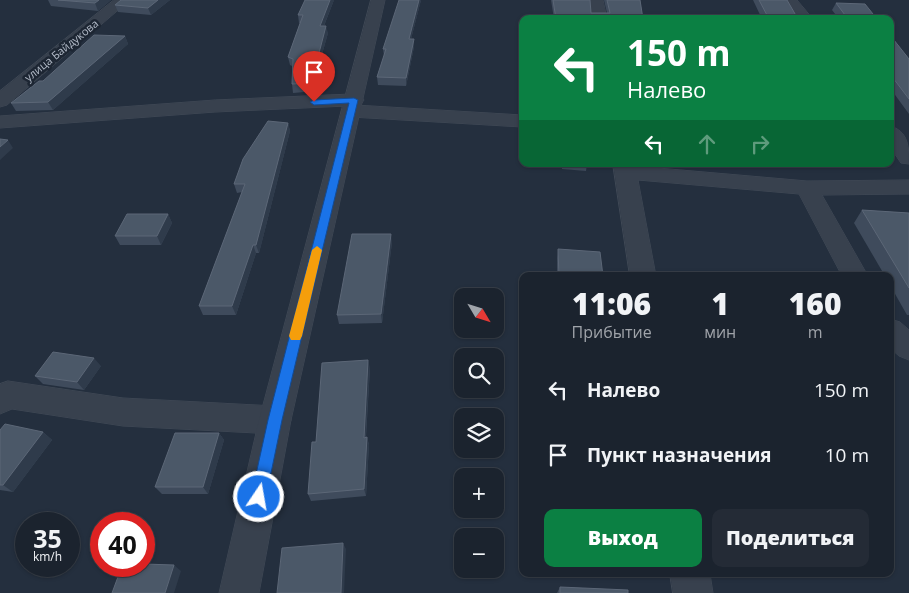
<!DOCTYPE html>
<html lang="ru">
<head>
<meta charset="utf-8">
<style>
	body { margin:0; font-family:"Open Sans",sans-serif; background:#242b36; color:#f1f3f6; height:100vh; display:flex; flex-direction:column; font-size:19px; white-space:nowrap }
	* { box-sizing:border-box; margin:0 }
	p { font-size:16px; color:#a0a4aa }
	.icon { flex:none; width:28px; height:28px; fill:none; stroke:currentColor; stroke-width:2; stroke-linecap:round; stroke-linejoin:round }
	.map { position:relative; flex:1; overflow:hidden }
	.panel { position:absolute; left:519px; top:272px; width:375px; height:305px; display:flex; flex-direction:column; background:#1b232e; border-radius:10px; box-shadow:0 1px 4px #0004,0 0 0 1px #39404a }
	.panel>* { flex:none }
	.guide { position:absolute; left:519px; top:15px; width:375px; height:152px; border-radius:10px; box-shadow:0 1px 4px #0004,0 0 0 1px #39404a; background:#0b8043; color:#fff; overflow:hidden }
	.needle { width:32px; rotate:128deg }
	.buttons { position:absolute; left:454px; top:288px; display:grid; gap:10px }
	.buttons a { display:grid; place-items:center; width:50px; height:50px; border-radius:10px; background:#1b232e; box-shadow:0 1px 4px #0004,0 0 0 1px #39404a; font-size:25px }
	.speed { position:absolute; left:15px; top:512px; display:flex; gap:10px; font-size:25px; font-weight:700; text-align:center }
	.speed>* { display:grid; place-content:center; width:65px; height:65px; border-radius:50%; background:#1b232e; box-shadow:0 1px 4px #0004,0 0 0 1px #39404a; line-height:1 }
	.speed small { font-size:12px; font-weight:400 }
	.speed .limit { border:8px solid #d22; background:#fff; color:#111 }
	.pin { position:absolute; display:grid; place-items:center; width:42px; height:42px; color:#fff; margin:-51px -21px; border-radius:50% 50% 50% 0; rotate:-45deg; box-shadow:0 0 5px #0007 }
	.pin .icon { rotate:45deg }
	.me { position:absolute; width:55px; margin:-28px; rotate:12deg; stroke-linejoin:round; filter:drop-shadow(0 0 4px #0008) }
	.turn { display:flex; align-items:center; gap:18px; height:105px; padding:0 25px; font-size:22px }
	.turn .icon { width:65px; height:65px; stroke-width:2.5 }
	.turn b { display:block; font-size:35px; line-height:42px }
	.lanes { display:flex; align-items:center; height:48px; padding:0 25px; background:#0003; justify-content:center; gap:25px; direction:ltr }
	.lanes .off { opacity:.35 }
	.eta { display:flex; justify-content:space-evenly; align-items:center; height:85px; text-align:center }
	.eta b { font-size:30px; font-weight:800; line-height:35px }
	.primary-button { display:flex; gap:10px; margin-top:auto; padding:10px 25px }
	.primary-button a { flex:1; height:58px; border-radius:10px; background:#0b8043; color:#fff; font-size:20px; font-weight:800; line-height:58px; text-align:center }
	.primary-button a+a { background:#242b36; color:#f1f3f6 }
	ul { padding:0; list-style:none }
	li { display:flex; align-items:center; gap:15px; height:65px; padding:0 25px }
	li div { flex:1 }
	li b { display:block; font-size:19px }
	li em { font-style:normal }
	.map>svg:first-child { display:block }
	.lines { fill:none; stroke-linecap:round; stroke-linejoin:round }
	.minor-casing { stroke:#414a57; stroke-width:1 }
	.tertiary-casing { stroke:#414a57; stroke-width:1 }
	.minor { fill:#38414e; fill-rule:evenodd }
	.tertiary { fill:#38414e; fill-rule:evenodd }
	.wall { fill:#3f4b5c }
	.shaded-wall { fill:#2f3b4b }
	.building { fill:#4b5868; stroke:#5c6777 }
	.route { fill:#1a73e8; stroke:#114b97 }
	.slow { fill:#f59e0b }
	.labels { text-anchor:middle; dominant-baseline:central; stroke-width:5; stroke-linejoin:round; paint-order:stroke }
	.far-street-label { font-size:11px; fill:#b4bcc9; stroke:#1d2633 }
</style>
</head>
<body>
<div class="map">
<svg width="909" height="593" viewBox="0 0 909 593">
	<rect width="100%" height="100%" fill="#242f3e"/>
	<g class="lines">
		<defs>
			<path id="minor" d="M 114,0 L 130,0 L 7,105 L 0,107 L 0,91 Z
				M 589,0 L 603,0 L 607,19 L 591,19 Z
				M 782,0 L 797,0 L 813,19 L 797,19 Z
				M 354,94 L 361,96 L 364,100 L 361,104 L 355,105 L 522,115 L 522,127 L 351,117 L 344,115 L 341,111 L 347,106 L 215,112 L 0,128 L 0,116 L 215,100 Z
				M 890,126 C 909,131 909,148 909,164 L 901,163 L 890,147 Z
				M 613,164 L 635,164 L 635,166 L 807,181 L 909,180 L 909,194 L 822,195 L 868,276 L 842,276 L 799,194 L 638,180 L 656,276 L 630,276 Z
				M 890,319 L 900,322 L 909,330 L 909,360 L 899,356 L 890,348 Z
				M 8,381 L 123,398 L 275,406 L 287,410 L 291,420 L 287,430 L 275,434 L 123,426 L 12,409 L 0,414 L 0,384 Z
				M 670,574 L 710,574 L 713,593 L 673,593 Z"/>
			<path id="tertiary" d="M 371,0 L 385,0 L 291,420 L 259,593 L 219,593 L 259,420 Z"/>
		</defs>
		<use href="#minor" class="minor-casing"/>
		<use href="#tertiary" class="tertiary-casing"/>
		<use href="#minor" class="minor"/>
		<use href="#tertiary" class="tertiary"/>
	</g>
	<path class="wall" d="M 48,0 L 111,0 L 98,11 L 51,6 Z
		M 121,0 L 170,0 L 151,15 L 118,12 L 115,5 Z
		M 334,0 L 324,26 L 328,33 L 319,65 L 316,65 L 316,91 L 293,93 L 292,84 L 292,66 L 290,65 L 288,57 L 300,23 L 299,23 L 298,15 Z
		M 421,0 L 411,39 L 414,47 L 406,86 L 378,85 L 377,77 L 384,56 L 383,49 Z
		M 551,0 L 590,0 L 591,13 L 607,13 L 604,0 L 640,0 L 643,19 L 554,19 Z
		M 753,0 L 787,0 L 798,19 L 762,19 Z
		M 836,3 L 877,19 L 839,19 L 832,10 Z
		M 890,35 L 909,59 L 909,114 L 890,88 Z
		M 125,36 L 128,44 L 53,110 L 16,111 L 11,103 L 43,81 Z
		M 288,123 L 290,131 L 259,253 L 256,253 L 236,315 L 203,315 L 199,306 L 242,192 L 237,193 L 234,184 Z
		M 562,164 L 587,164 L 586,171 L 562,169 Z
		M 862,210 L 909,213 L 909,315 L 907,315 L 890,285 L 890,276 L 885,276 L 854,223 Z
		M 168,214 L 172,223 L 161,245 L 120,245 L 115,236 Z
		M 392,242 L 382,323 L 339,324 L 337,315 Z
		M 558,249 L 603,276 L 557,276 L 557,258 Z
		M 101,366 L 84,390 L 43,384 L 35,376 Z
		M 370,368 L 366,437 L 367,437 L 369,445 L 366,496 L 311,501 L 308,494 L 316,442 Z
		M 0,430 L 43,432 L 52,440 L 13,492 L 0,490 Z
		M 219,433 L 224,440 L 208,494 L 162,494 L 155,487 Z
		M 560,587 L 628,593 L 557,593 Z"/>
	<path class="shaded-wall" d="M 99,0 L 111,0 L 98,11 L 95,3 Z
		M 158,0 L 170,0 L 151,15 L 148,8 Z
		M 330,0 L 334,0 L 321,33 L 320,26 Z
		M 419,0 L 421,0 L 409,47 L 409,39 Z
		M 326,26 L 328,33 L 319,65 L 318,57 Z
		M 125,36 L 128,44 L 53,110 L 48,102 Z
		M 414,39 L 414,47 L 406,86 L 406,78 Z
		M 315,57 L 316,65 L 316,91 L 315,83 Z
		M 288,123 L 290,131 L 259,253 L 256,245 Z
		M 8,140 L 13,148 L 0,160 L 0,147 Z
		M 168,214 L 172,223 L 161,245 L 157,236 Z
		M 391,234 L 392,242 L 382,323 L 381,314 Z
		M 253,245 L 256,253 L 236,315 L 232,306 Z
		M 94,358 L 101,366 L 84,390 L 77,382 Z
		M 368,360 L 370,368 L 365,445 L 364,438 Z
		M 43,432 L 52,440 L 13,492 L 3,485 Z
		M 219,433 L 224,440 L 208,494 L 203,487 Z
		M 367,437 L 369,445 L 366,496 L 364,489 Z
		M 343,543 L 346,549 L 344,593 L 341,593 Z
		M 174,565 L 181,571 L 174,593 L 165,593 Z"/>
	<path class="building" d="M 58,0 L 99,0 L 95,3 Z
		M 121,0 L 158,0 L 148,8 L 115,5 Z
		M 305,0 L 330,0 L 320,26 L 326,26 L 318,57 L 315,57 L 315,83 L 292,84 L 293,59 L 288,57 L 303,15 L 298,15 Z
		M 399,0 L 419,0 L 409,39 L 414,39 L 406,78 L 377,77 L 386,49 L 383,49 Z
		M 553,0 L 590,0 L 591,13 L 610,13 L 607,0 L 640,0 L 643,19 L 556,19 Z
		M 759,0 L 787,0 L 798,19 L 769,19 Z
		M 836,3 L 865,4 L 877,19 L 848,19 Z
		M 94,35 L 125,36 L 48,102 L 11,103 L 39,81 L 43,81 Z
		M 890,35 L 909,59 L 909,99 L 890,74 Z
		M 268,121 L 288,123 L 256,245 L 253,245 L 232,306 L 199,306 L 245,184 L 234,184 L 243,159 Z
		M 0,139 L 8,140 L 0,147 Z
		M 862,210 L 909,213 L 909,288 Z
		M 127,214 L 168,214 L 157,236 L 115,236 Z
		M 352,234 L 391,234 L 381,314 L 337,315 Z
		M 558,249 L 600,252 L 603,276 L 559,276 Z
		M 53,352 L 94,358 L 77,382 L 35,376 Z
		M 368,360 L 364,438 L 367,437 L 364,489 L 308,494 L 312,442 L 316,442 L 322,363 Z
		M 5,424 L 43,432 L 3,485 L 0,485 L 0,430 Z
		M 175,433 L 219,433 L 203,487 L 155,487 Z
		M 343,543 L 341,593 L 277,593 L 282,548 Z
		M 144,564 L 174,565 L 165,593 L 112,593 L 122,566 L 144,566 Z
		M 560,587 L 628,590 L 628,593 L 560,593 Z"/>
	<path class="route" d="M 354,98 L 358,100 L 282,420 L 266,497 L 264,502 L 259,504 L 253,502 L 251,497 L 268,420 L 349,103 L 314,105 L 310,102 L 314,100 Z"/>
	<path class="slow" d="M 317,246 L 322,250 L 302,336 L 300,340 L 291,340 L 289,336 L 312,250 Z"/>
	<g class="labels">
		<g class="far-street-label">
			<text transform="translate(61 50) rotate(-39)">улица Байдукова</text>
		</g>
	</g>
</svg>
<div class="buttons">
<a><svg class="needle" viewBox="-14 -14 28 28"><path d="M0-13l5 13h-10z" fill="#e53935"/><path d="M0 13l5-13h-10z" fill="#a0a4aa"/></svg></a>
<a><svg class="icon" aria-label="search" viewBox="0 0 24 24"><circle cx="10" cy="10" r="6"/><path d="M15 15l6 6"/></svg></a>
<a><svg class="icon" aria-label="layers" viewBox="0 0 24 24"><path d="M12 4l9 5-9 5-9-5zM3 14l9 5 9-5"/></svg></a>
<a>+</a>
<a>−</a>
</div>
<div class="speed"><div>35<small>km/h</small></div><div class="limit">40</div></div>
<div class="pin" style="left:314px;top:102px;background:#d93025"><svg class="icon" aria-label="arrive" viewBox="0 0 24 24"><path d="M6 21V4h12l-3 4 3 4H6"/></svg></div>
<svg class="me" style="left:259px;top:497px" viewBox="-20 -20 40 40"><circle r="17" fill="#1a73e8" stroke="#fff" stroke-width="3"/><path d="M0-11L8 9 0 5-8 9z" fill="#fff"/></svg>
<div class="guide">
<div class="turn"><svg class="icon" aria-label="left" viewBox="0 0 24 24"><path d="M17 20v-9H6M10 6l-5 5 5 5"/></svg><div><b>150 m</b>Налево</div></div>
<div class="lanes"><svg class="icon" aria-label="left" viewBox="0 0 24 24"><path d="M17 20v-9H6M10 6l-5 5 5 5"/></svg><svg class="icon off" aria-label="ahead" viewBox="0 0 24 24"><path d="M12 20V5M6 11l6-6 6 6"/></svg><svg class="icon off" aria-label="right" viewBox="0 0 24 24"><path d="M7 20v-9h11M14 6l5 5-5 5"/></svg></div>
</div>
<section class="panel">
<div class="eta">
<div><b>11:06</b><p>Прибытие</p></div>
<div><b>1</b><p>мин</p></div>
<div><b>160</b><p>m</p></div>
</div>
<ul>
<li><svg class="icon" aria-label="left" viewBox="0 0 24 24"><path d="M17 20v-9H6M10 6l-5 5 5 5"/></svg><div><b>Налево</b></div><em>150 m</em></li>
<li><svg class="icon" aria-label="arrive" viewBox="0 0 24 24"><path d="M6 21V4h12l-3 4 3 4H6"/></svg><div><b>Пункт назначения</b></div><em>10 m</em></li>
</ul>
<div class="primary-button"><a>Выход</a><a>Поделиться</a></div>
</section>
</div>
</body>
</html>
